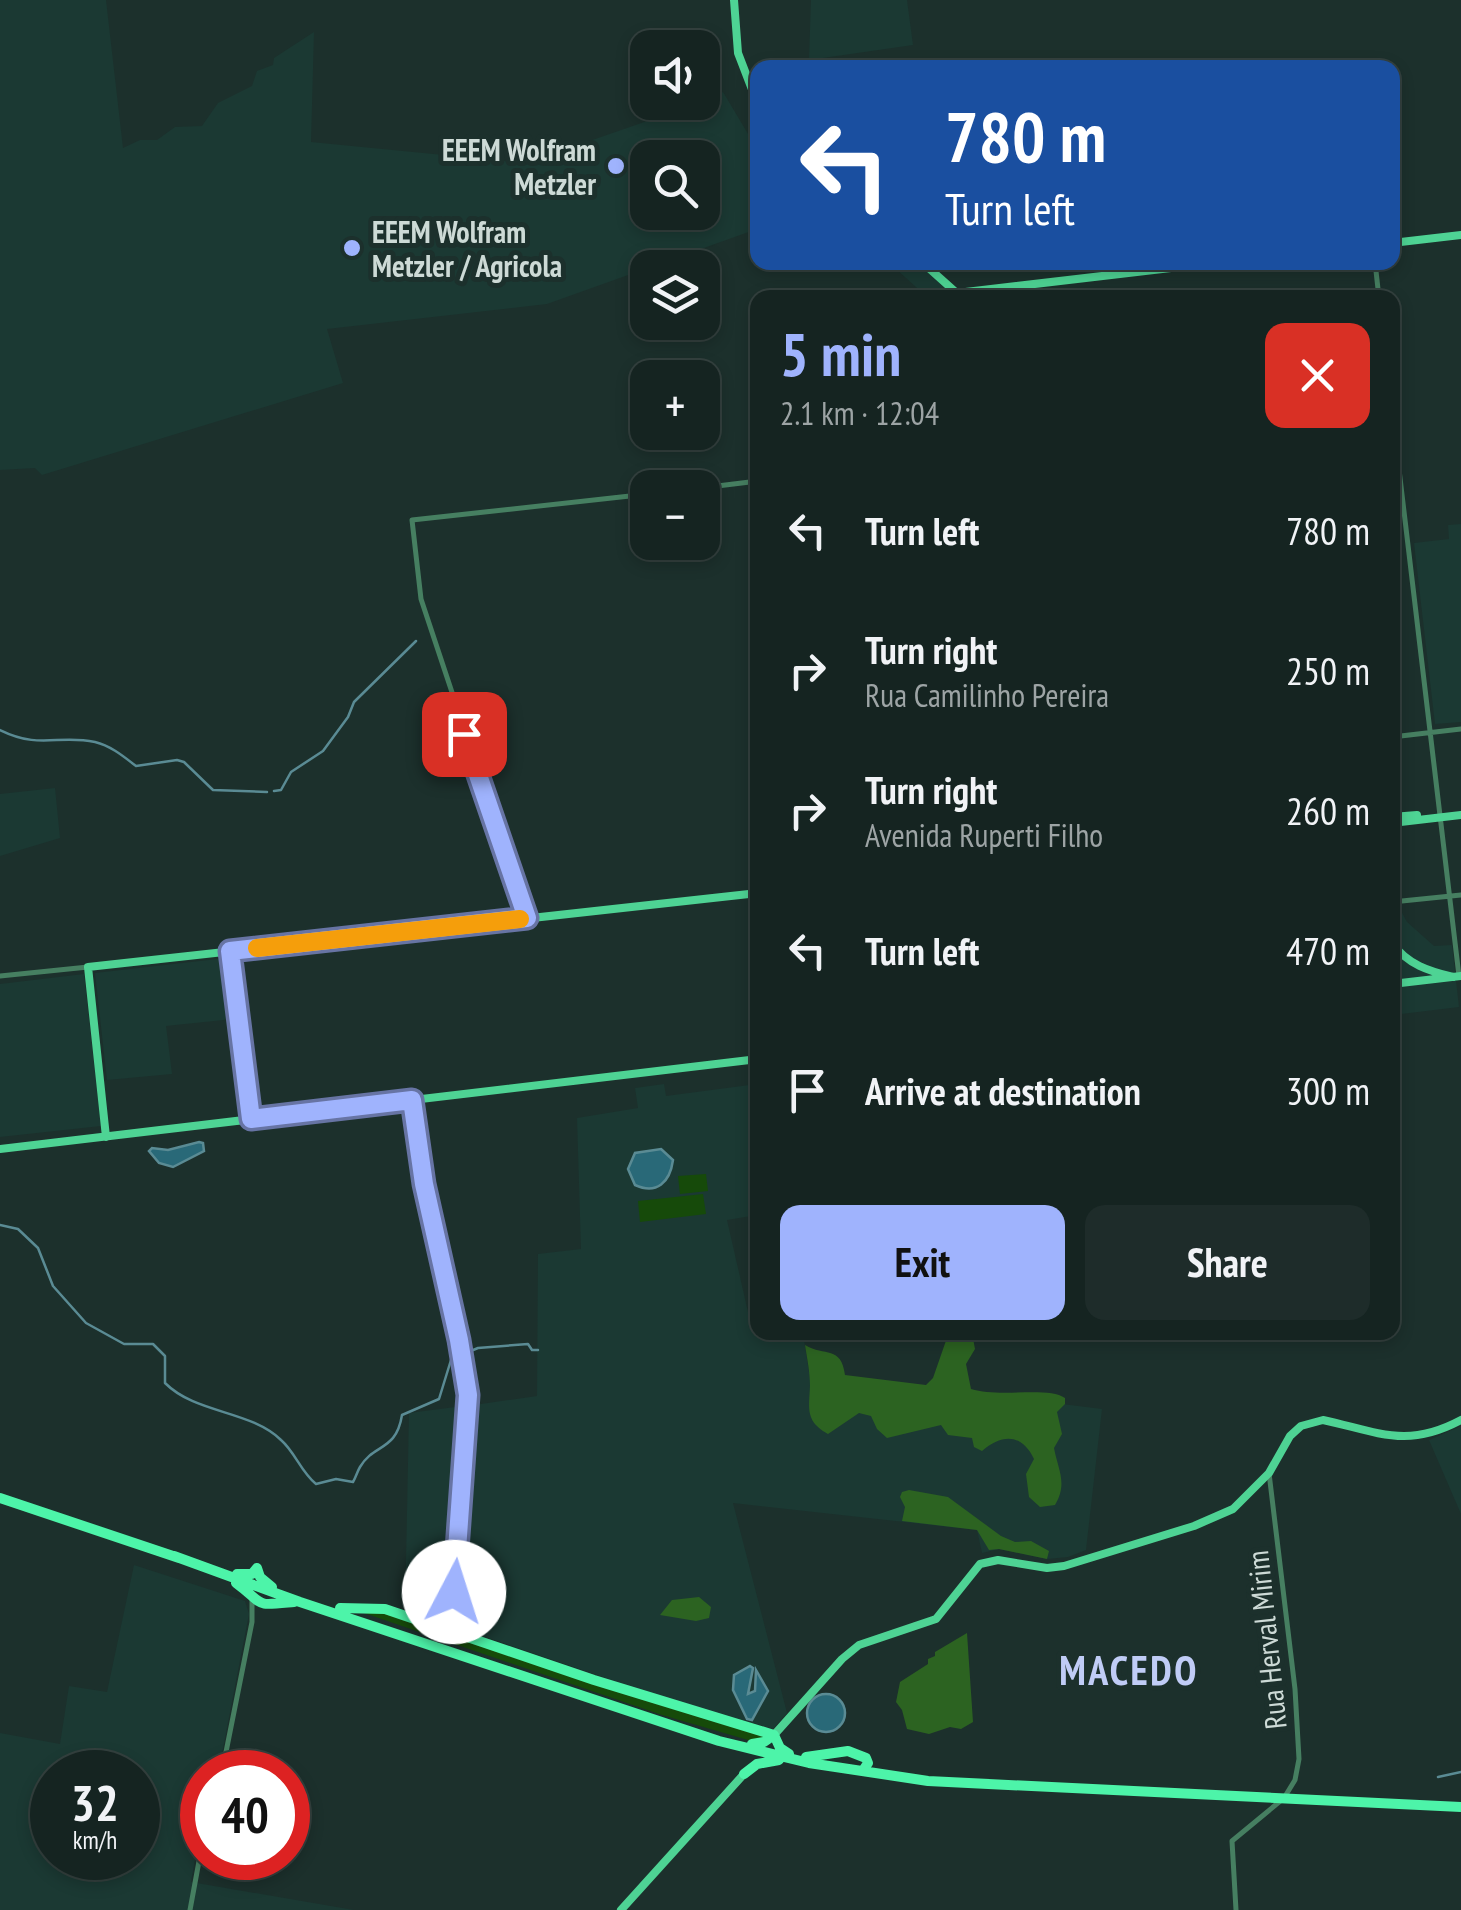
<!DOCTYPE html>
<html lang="en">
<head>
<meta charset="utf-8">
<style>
	body { margin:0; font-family:"PT Sans Narrow",sans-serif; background:#1e2c2a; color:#f1f3f6; height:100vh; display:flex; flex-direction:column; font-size:38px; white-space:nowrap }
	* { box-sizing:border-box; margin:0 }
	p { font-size:32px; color:#9da4a5 }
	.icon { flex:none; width:55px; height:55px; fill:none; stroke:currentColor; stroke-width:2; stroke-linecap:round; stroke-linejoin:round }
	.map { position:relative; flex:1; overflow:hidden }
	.side { position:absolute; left:750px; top:290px; width:650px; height:1050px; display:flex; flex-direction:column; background:#152421; border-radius:20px; box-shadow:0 5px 15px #0003,0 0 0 2px #34413f }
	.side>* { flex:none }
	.guide { position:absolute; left:750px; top:60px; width:650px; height:210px; border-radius:20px; box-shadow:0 5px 15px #0003,0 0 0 2px #34413f; background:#1a4fa0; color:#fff; overflow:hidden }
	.controls { position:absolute; left:630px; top:30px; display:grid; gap:20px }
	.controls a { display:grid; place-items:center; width:90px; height:90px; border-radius:20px; background:#152421; box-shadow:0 5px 15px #0003,0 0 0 2px #34413f; font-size:50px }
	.speed { position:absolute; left:30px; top:1750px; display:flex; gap:20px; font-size:50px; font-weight:700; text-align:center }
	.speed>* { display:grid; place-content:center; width:130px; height:130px; border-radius:50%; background:#152421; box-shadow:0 5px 15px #0003,0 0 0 2px #34413f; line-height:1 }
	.speed small { font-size:25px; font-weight:400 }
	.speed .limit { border:15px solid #d22; background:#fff; color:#111 }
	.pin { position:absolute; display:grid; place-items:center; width:85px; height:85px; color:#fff; margin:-42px; border-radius:20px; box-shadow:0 5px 15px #0006 }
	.me { position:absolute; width:110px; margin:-55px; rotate:5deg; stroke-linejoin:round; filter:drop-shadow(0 0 8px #0008) }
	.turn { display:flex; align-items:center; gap:35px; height:210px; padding:0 30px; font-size:45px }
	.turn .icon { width:130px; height:130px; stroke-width:2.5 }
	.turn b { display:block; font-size:70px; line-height:85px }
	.round { display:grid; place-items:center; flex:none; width:105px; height:105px; border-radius:20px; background:#1e2c2a }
	.head { display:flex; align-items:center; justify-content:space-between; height:170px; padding:0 30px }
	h1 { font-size:60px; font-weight:800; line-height:75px; color:#9fb3fd }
	.primary-button { display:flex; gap:20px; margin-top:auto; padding:20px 30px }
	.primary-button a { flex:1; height:115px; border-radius:20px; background:#9fb3fd; color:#111; font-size:40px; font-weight:800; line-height:115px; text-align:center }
	.primary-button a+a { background:#1e2c2a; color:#f1f3f6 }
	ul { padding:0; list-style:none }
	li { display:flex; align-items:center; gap:30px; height:140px; padding:0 30px }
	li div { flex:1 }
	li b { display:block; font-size:38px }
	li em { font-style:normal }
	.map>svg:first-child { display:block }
	.built { fill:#1b3933; fill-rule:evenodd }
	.green { fill:#164a0a }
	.forest { fill:#2c6321 }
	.water { fill:#296978; stroke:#5a8b94; stroke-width:2.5 }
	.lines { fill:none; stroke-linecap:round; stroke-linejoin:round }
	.stream { stroke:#5a8b94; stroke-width:2.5 }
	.minor { stroke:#467f61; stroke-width:5 }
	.major { stroke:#4ed394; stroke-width:8 }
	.highway { stroke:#4df4a9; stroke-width:10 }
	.route-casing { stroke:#6774a4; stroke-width:25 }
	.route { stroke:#9fb3fd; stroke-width:18 }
	.slow { stroke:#f59e0b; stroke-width:18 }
	.poi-dot { fill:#9fb3fd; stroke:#1c302c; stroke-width:4 }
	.labels { text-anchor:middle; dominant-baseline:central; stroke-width:10; stroke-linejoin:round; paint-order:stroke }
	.poi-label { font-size:30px; font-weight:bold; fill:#cddad6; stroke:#1c302c; text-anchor:end }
	.street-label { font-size:30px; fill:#cddad6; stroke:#1c302c }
	.district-label { font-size:40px; font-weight:bold; letter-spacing:2.5px; fill:#c0ccf6; stroke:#1c302c }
</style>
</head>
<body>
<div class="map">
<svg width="1461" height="1910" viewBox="0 0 1461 1910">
	<rect width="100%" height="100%" fill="#1c302c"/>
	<path class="built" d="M 0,0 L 106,0 L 123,148 L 140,140 L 157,140 L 175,127 L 202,126 L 218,103 L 252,86 L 257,71 L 273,65 L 274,58 L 314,32 L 311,142 L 526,163 L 702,102 L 723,92 L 757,149 L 757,229 L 547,304 L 327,329 L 343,383 L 42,475 L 35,468 L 0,470 ZM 648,158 L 702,158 L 702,212 L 648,212 Z
		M 811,0 L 907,0 L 913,45 L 809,60 Z
		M 910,263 L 919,263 L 959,297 L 927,297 L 895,268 Z
		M 1461,524 L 1461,722 L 1435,724 L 1414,543 L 1449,539 L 1448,525 Z
		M 55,788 L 60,838 L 0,856 L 0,794 Z
		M 1392,894 L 1407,922 L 1434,946 L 1452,945 L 1459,1007 L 1393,1015 Z
		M 226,958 L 233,1019 L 166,1026 L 172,1074 L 107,1080 L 95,973 Z
		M 84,974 L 101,1126 L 0,1137 L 0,984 Z
		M 664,1084 L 666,1096 L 757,1084 L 757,1215 L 727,1220 L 748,1312 L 757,1313 L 758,1332 L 803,1333 L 809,1372 L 1102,1409 L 1086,1550 L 1068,1557 L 1047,1559 L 999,1549 L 982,1553 L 977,1530 L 733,1503 L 787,1713 L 773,1729 L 650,1693 L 459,1628 L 474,1405 L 537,1396 L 538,1254 L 581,1249 L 577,1118 L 638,1108 L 635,1088 Z
		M 463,1406 L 448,1624 L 405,1610 L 409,1413 Z
		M 1461,1426 L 1461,1514 L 1429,1440 Z
		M 134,1565 L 245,1601 L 249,1614 L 220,1764 L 213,1764 L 211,1772 L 202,1772 L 202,1820 L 191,1882 L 354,1910 L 0,1910 L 0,1733 L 60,1744 L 69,1686 L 107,1692 ZM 52,1772 L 138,1772 L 138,1858 L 52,1858 Z"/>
	<path class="green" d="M 706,1174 L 708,1191 L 680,1194 L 678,1176 Z
		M 703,1194 L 706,1214 L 640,1222 L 638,1201 Z
		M 379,1611 L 763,1736 L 764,1739 L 755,1742 L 662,1715 L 364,1613 Z"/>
	<path class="forest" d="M 949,1332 L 972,1333 L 975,1349 L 966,1364 L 971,1389 C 1000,1398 1048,1386 1065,1398 L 1065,1404 L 1057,1412 L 1062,1434 L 1054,1448 C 1058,1470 1068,1483 1055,1505 L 1040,1507 L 1029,1497 L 1026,1474 L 1034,1459 C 1021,1432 1001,1435 982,1451 L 974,1447 L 972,1438 L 948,1435 L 941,1425 L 887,1438 L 877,1429 L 871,1416 L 859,1413 L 828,1434 C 805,1421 809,1409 810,1386 C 810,1372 807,1358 805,1345 C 825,1357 841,1345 845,1375 L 926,1385 L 933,1378 Z
		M 909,1490 L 948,1497 L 1001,1536 L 1015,1542 L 1031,1541 L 1049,1551 L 1047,1559 L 999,1549 L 989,1550 L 977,1530 L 902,1521 L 905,1507 L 900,1497 L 902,1492 Z
		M 699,1597 L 711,1607 L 709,1618 L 696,1621 L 660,1615 L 672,1600 Z
		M 967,1633 L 973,1722 L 961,1729 L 950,1727 L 929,1734 L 907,1729 L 902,1710 L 896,1702 L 900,1682 L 928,1664 L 928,1659 L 935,1656 L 935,1652 Z"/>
	<path class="water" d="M 199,1142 L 203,1143 L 204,1151 L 173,1167 L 159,1163 L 149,1151 L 152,1148 L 168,1150 Z
		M 661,1149 L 673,1160 C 670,1182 657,1195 635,1185 L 628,1169 L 635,1153 Z
		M 750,1666 L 753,1668 L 748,1694 L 755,1691 L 756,1670 L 768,1691 L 752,1720 L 747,1719 L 733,1690 L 734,1675 Z
		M807 1713a19 19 0 1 1 38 0a19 19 0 1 1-38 0Z"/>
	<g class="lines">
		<path class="stream" d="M 0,730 C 41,750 57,734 95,742 C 111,746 123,756 136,766 L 177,760 L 184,762 L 213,790 L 267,792
			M 274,791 L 281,790 L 291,772 L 323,751 L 348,717 L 354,702 L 416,641
			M 0,1225 L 18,1229 L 38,1248 L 53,1286 L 86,1323 L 124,1344 L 153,1344 L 165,1356 L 165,1383 C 196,1414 250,1410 281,1440 C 295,1452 301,1472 316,1484 L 336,1479 L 353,1482 C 356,1477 357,1472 360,1467 C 374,1443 396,1452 402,1415 L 439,1399 L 451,1360 L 459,1355
			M 466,1353 L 478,1348 L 528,1344 L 532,1350 L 538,1350
			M 1438,1777 L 1461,1772"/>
		<path class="minor" d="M 1375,262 L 1379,298
			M 1392,410 L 1459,976
			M 701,488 L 758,481
			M 1392,737 L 1461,729
			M 1392,902 L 1461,895
			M 527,918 L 421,599 L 412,520 L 648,494
			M 230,951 L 251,1119
			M 0,976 L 88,967
			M 412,1100 L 424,1184 L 459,1340 L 468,1395 L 451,1630
			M 217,1772 L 226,1752 L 252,1622 L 252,1600
			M 190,1910 L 202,1845
			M 1236,1910 L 1232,1841 L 1284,1798 L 1295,1780 L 1299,1759 L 1295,1689 L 1269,1473"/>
		<path class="major" d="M 734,0 L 738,53 L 758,105
			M 1392,243 L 1461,235
			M 922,262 L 960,296
			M 957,293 L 1222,262
			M 1392,817 L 1417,815
			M 1392,823 L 1461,815
			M 1392,943 C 1408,965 1429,971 1453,977
			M 1392,984 L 1461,976
			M 106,1137 L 88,967 L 758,893
			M 0,1149 L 758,1059
			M 774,1735 L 842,1659 L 859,1645 L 936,1619 L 980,1564 L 998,1560 L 1047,1568 L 1064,1566 L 1194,1526 L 1233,1509 L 1269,1473 L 1290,1436 L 1301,1426 L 1323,1420 C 1378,1432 1407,1449 1461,1420
			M 621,1910 L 744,1774"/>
		<path class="highway" d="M 0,1498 L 179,1558
			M 174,1556 L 300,1602 L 719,1741 L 809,1763 L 928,1781 L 1461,1807
			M 237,1574 L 252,1574 L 257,1568 L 260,1577 L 272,1587
			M 236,1583 C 267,1606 252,1606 294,1602
			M 340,1608 L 385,1609 L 594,1680 L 774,1735 L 780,1748 L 789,1754
			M 752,1744 L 764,1742 L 774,1735
			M 806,1757 L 848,1751 L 866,1758 L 868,1763 L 864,1769
			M 744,1774 L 757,1764 L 779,1760"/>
	</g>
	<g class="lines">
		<defs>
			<path id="route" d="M 454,1592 L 468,1395 L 459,1340 L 424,1184 L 412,1100 L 251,1119 L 230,951 L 527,918 L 464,734"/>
		</defs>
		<use href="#route" class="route-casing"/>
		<use href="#route" class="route"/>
		<path class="slow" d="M 257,948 L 520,919"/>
	</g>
	<g class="poi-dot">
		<circle cx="616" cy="166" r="10"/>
		<circle cx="352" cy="248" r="10"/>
	</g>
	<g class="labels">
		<g class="poi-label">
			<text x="596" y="149">EEEM Wolfram<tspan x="596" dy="34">Metzler</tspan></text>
			<text x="372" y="231" text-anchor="start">EEEM Wolfram<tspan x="372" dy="34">Metzler / Agricola</tspan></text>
		</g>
		<g class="street-label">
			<text transform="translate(1266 1640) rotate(-96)">Rua Herval Mirim</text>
		</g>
		<g class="district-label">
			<text x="1129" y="1670">MACEDO</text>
		</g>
	</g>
</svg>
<div class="controls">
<a><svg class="icon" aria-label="sound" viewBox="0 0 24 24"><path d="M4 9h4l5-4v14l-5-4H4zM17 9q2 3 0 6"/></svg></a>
<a><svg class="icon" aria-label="search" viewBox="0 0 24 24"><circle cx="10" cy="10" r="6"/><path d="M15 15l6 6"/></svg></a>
<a><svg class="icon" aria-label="layers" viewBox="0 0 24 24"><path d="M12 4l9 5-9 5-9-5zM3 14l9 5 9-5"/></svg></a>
<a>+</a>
<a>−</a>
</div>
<div class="speed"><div>32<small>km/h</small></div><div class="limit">40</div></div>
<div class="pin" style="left:464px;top:734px;background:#d93025"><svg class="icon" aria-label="arrive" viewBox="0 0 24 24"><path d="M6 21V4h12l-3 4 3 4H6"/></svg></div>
<svg class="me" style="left:454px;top:1592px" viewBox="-20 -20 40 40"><circle r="19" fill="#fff"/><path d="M0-13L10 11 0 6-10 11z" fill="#9fb3fd"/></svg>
<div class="guide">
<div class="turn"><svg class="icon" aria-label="left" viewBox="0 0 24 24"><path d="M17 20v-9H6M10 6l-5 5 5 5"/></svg><div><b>780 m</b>Turn left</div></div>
</div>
<section class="side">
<div class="head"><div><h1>5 min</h1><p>2.1 km · 12:04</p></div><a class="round" style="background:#d93025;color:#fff"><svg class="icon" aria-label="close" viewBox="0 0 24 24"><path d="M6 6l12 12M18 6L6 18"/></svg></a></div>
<ul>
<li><svg class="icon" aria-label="left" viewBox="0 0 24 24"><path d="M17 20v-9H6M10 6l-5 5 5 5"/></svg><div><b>Turn left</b></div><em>780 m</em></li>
<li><svg class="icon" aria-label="right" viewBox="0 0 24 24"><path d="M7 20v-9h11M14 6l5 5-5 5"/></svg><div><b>Turn right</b><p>Rua Camilinho Pereira</p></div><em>250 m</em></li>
<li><svg class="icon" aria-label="right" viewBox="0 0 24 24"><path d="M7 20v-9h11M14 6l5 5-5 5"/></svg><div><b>Turn right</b><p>Avenida Ruperti Filho</p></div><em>260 m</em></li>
<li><svg class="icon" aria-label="left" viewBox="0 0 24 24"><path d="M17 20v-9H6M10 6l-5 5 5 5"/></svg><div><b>Turn left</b></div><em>470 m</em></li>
<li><svg class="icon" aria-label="arrive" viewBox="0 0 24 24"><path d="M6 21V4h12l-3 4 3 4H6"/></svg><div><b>Arrive at destination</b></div><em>300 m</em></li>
</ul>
<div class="primary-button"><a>Exit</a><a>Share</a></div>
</section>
</div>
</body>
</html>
